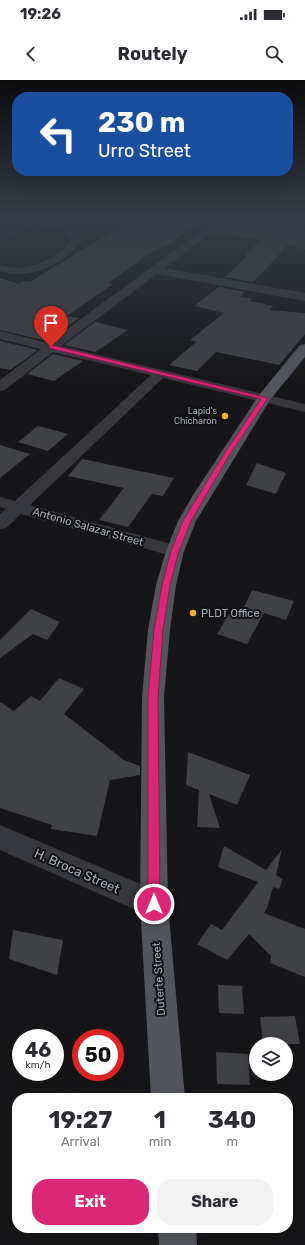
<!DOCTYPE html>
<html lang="en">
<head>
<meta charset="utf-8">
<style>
	body { margin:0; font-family:Rubik,sans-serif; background:#f2f2f3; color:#2b2b33; height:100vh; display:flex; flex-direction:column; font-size:15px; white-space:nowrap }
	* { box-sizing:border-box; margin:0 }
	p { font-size:13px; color:#7c7c81 }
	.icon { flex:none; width:22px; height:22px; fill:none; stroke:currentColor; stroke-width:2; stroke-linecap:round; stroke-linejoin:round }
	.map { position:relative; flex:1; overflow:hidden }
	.panel { position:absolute; left:12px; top:1013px; width:281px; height:140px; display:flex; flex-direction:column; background:#fff; border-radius:16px; box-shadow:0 4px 16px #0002 }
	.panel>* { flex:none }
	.guide { position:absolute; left:12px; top:12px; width:281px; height:84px; border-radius:16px; box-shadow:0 4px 16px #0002; background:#1a4fa0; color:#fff; overflow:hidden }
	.tools { position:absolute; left:249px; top:957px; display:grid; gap:8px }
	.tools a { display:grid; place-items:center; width:44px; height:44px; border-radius:50%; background:#fff; box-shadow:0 4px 16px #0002; font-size:20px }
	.speed { position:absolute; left:12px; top:949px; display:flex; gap:8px; font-size:20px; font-weight:700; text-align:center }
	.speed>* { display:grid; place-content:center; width:52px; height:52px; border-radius:50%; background:#fff; box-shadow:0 4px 16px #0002; line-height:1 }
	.speed small { font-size:10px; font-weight:400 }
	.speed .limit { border:6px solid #d22; background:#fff; color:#111 }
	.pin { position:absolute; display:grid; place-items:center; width:34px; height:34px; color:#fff; margin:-41px -17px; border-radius:50% 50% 50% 0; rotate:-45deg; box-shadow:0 0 4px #0007 }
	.pin .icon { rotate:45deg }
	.me { position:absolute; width:44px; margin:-22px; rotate:0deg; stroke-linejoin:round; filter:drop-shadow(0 0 3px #0008) }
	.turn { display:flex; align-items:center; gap:14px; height:84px; padding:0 20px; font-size:18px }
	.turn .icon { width:52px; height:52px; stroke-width:2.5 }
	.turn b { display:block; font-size:28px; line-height:34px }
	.eta { display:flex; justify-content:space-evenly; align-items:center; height:68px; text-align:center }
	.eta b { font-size:24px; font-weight:700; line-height:28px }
	.button { display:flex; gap:8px; margin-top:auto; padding:8px 20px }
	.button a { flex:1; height:46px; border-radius:16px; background:#db2777; color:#fff; font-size:16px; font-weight:700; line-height:46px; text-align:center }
	.button a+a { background:#f2f2f3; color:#2b2b33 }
	.status { display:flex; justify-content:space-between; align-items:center; height:28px; padding:0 20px; background:#fff; direction:ltr }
	.status svg { height:11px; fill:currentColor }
	header { display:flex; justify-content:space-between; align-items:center; height:52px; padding:0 20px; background:#fff; font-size:18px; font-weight:700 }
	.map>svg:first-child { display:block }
	.building { fill:#404145 }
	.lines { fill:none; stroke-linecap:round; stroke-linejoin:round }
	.minor { fill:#37383d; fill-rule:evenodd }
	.major { fill:#53555c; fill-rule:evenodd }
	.route { fill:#db2777; stroke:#8e194d }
	.poi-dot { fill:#f2b134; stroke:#111113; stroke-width:1.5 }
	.labels { text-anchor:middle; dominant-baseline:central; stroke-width:4; stroke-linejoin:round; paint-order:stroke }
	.far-poi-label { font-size:9px; fill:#a8adb8; stroke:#111113; text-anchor:end }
	.street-label { font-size:11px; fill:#a8adb8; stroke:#111113 }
	.poi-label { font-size:11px; fill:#a8adb8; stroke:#111113; text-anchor:start }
	.near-street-label { font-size:13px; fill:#a8adb8; stroke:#111113 }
</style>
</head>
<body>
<div class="status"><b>19:26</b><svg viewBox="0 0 49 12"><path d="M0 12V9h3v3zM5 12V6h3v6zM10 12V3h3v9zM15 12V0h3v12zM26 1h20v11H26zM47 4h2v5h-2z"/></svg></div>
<header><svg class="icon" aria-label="back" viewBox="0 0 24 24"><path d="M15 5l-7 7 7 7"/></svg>Routely<svg class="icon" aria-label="search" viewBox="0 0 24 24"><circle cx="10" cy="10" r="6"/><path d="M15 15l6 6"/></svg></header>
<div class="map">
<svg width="305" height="1165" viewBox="0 0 305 1165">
	<rect width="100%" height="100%" fill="#161618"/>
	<path class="building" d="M 135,137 L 217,137 L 201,149 L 194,148 L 194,146 L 164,168 L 159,167 L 108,203 L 113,204 L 67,236 L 79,238 L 48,261 L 0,250 L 0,198 L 19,204 L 24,201 L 30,202 Z
		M 233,137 L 238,141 L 305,152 L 305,169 L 288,165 L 253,202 L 225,197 L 248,175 L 245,174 L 262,160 L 215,152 Z
		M 270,137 L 305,137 L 305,143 Z
		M 219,207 L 245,212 L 240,217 L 252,219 L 250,221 L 273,226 L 269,230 L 305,233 L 305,254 L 279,285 L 216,272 L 197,291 L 169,285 L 196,262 L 190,260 L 224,233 L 194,226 Z
		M 95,242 L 128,250 L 95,272 L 64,265 Z
		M 0,261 L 38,270 L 10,290 L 0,288 Z
		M 53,274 L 83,281 L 54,301 L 27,294 Z
		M 38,346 L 68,354 L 48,371 L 18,362 Z
		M 0,365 L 30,374 L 0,398 Z
		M 82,379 L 174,398 L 163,416 L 152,414 L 128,447 L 99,440 L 124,408 L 68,396 Z
		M 257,383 L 286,393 L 276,414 L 246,405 Z
		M 252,510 L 294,521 L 286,540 L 264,533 L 247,564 L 217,554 L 230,532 L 240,536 Z
		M 31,529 L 60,542 L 47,560 L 33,554 L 0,578 L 0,560 Z
		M 59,598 L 84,609 L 64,634 L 124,680 L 140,686 L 140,695 L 110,700 L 97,756 L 51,749 L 52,745 L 0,728 L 0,622 L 14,631 L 31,616 L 40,621 Z
		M 188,672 L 250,695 L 237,725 L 209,714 L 220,748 L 197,747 L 199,710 L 186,705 Z
		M 224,766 L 266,790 L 282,769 L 276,795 L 283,799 L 279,809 L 273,807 L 267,828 L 264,833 L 305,849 L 305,897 L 270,883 L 271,876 L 249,854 L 227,880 L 197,864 L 211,844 L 222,850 L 258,802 L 218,787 Z
		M 13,850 L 63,860 L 57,895 L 9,879 Z
		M 218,905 L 242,906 L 244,934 L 219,933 Z
		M 295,936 L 300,964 L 263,964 L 260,937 Z
		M 216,972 L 248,974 L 250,1005 L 217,1004 Z"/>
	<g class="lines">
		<path class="minor" d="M 31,137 L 43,137 L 43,138 C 59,141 72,145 82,159 C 71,180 42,193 19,194 C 12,195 6,192 0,191 L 0,185 C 6,186 12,188 19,188 C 36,187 63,175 72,159 C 68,153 61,149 54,147 C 25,137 24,155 0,161 L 0,154 Z
			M 220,137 L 231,137 L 165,188 L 305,213 L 305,221 L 157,194 L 61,266 L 305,324 L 305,332 L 163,298 L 30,425 L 182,467 L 184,471 L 182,475 L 175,477 L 168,475 L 21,434 L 6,448 L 0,449 L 0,434 L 6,429 L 0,427 L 0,417 L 15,421 L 151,295 L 53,272 L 5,310 L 0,311 L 0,300 L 41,269 L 0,259 L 0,251 L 48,263 Z
			M 234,137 L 258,137 L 305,145 L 305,151 L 238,140 Z
			M 0,745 L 164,814 L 168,824 L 164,834 L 154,838 L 0,770 Z"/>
		<path class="major" d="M 305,264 L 305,277 L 270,320 L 196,441 L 184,471 L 176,505 L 170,550 L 164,617 L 168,824 L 185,1018 L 151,1018 L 140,824 L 142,617 L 148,550 L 156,505 L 166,471 L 178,441 L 193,415 L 259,315 L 300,265 Z
			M 158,1148 L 196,1148 L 197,1165 L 159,1165 Z"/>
	</g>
	<linearGradient id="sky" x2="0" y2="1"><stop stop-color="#0c0c0d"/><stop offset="0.46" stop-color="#363c48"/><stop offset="1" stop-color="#363c48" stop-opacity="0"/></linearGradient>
	<rect width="305" height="301" fill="url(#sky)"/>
	<path class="route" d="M 51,265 L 268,318 L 230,374 L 191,441 L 179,471 L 170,505 L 163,550 L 158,617 L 160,824 L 158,828 L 154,830 L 150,828 L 148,824 L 148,617 L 154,550 L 162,505 L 171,471 L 183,441 L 224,374 L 261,319 L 49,268 L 49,266 Z"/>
	<g class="poi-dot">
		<circle cx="225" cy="336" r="4"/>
		<circle cx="193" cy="533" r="4"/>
	</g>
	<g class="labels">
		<g class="far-poi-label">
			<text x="217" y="331">Lapid's<tspan x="217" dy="10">Chicharon</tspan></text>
		</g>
		<g class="street-label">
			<text transform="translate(88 447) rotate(16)">Antonio Salazar Street</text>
			<text transform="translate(159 899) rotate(-94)">Duterte Street</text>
		</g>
		<g class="poi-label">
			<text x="201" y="533">PLDT Office</text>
		</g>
		<g class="near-street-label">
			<text transform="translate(77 791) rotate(24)">H. Broca Street</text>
		</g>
	</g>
</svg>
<div class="tools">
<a><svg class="icon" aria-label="layers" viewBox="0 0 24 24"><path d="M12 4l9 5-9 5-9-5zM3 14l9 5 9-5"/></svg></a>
</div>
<div class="speed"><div>46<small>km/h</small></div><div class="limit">50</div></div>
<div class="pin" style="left:51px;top:267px;background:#d93025"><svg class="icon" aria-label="arrive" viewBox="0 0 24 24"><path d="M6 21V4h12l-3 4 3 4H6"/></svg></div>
<svg class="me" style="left:154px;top:824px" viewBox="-20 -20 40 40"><circle r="17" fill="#db2777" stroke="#fff" stroke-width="3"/><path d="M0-11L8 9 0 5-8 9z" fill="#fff"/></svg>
<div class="guide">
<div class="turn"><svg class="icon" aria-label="left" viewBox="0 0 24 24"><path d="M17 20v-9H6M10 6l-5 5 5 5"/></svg><div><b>230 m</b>Urro Street</div></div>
</div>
<section class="panel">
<div class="eta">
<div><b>19:27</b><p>Arrival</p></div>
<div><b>1</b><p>min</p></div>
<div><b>340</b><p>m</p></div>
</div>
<div class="button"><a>Exit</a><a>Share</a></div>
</section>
</div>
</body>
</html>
